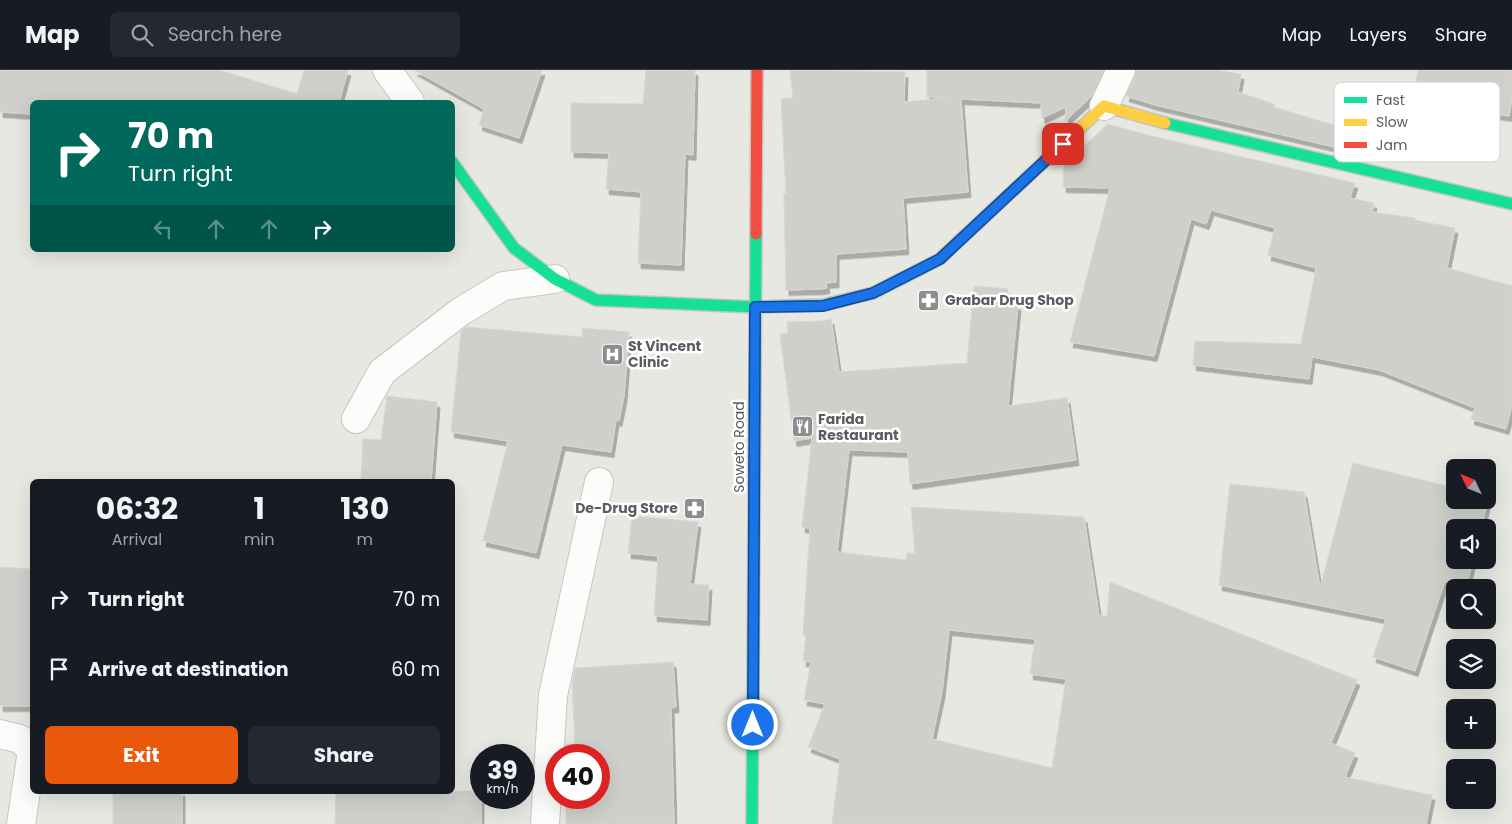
<!DOCTYPE html>
<html lang="en">
<head>
<meta charset="utf-8">
<style>
	body { margin:0; font-family:Poppins,sans-serif; background:#242831; color:#f1f3f6; height:100vh; display:flex; flex-direction:column; font-size:19px; white-space:nowrap }
	* { box-sizing:border-box; margin:0 }
	p { font-size:16px; color:#9ea1a6 }
	.icon { flex:none; width:28px; height:28px; fill:none; stroke:currentColor; stroke-width:2; stroke-linecap:round; stroke-linejoin:round }
	.map { position:relative; flex:1; overflow:hidden }
	.sheet { position:absolute; left:30px; top:409px; width:425px; height:315px; display:flex; flex-direction:column; background:#171b24; border-radius:8px; box-shadow:0 5px 20px #0002 }
	.sheet>* { flex:none }
	.guide { position:absolute; left:30px; top:30px; width:425px; height:152px; border-radius:8px; box-shadow:0 5px 20px #0002; background:#00695c; color:#fff; overflow:hidden }
	.needle { width:32px; rotate:313deg }
	.tools { position:absolute; left:1446px; top:389px; display:grid; gap:10px }
	.tools a { display:grid; place-items:center; width:50px; height:50px; border-radius:8px; background:#171b24; box-shadow:0 5px 20px #0002; font-size:25px }
	.speed { position:absolute; left:470px; top:674px; display:flex; gap:10px; font-size:25px; font-weight:700; text-align:center }
	.speed>* { display:grid; place-content:center; width:65px; height:65px; border-radius:50%; background:#171b24; box-shadow:0 5px 20px #0002; line-height:1 }
	.speed small { font-size:12px; font-weight:400 }
	.speed .limit { border:8px solid #d22; background:#fff; color:#111 }
	.pin { position:absolute; display:grid; place-items:center; width:42px; height:42px; color:#fff; margin:-21px; border-radius:10px; box-shadow:0 2px 8px #0006 }
	.me { position:absolute; width:55px; margin:-28px; rotate:0deg; stroke-linejoin:round; filter:drop-shadow(0 0 4px #0008) }
	.turn { display:flex; align-items:center; gap:18px; height:105px; padding:0 15px; font-size:22px }
	.turn .icon { width:65px; height:65px; stroke-width:2.5 }
	.turn b { display:block; font-size:35px; line-height:42px }
	.lanes { display:flex; align-items:center; height:48px; padding:0 15px; background:#0003; justify-content:center; gap:25px; direction:ltr }
	.lanes .off { opacity:.35 }
	.eta { display:flex; justify-content:space-evenly; align-items:center; height:85px; text-align:center }
	.eta b { font-size:30px; font-weight:700; line-height:35px }
	.primary-button { display:flex; gap:10px; margin-top:auto; padding:10px 15px }
	.primary-button a { flex:1; height:58px; border-radius:8px; background:#ea580c; color:#fff; font-size:20px; font-weight:700; line-height:58px; text-align:center }
	.primary-button a+a { background:#242831; color:#f1f3f6 }
	ul { padding:0; list-style:none }
	li { display:flex; align-items:center; gap:15px; height:70px; padding:0 15px }
	li div { flex:1 }
	li b { display:block; font-size:19px }
	li em { font-style:normal }
	header { display:flex; align-items:center; gap:30px; box-sizing:border-box; height:70px; padding:0 25px; background:#171b24; border-bottom:1px solid #363941 }
	header strong { font-size:24px }
	nav { display:flex; gap:28px; margin-inline-start:auto; font-size:18px }
	.search { width:350px; height:45px; background:#242831; display:flex; align-items:center; gap:12px; box-sizing:border-box; padding:0 18px; border-radius:8px; color:#9ea1a6; font-size:19px }
	.map>svg:first-child { display:block }
	.building { fill:#cfcfcc; stroke:#d8d6d2; fill-rule:evenodd; filter:url(#shadow) }
	.lines { fill:none; stroke-linecap:round; stroke-linejoin:round }
	.street-casing { stroke:#c5c5c5; stroke-width:30 }
	.fast-casing { stroke:#c4c5c3; stroke-width:14 }
	.slow-casing { stroke:#c4c5c3; stroke-width:14 }
	.jam-casing { stroke:#c4c5c3; stroke-width:14 }
	.street { stroke:#fcfcfb; stroke-width:28 }
	.fast { stroke:#16e098; stroke-width:11 }
	.slow { stroke:#ffcf43; stroke-width:11 }
	.jam { stroke:#f24e42; stroke-width:11 }
	.route-casing { stroke:#114b97; stroke-width:12 }
	.route { stroke:#1a73e8; stroke-width:9 }
	.labels { text-anchor:middle; dominant-baseline:central; stroke-width:5; stroke-linejoin:round; paint-order:stroke }
	.poi-label { font-size:14px; font-weight:bold; fill:#595c60; stroke:#fff; text-anchor:start }
	.street-label { font-size:14px; fill:#595c60; stroke:#fff }
	.key { fill:#fff; stroke:#cdcecf; stroke-width:1 }
	.key-label { font-size:14px; fill:#595c60 }
</style>
</head>
<body>
<header>
<strong>Map</strong>
<div class="search"><svg class="icon" aria-label="search" viewBox="0 0 24 24"><circle cx="10" cy="10" r="6"/><path d="M15 15l6 6"/></svg>Search here</div>
<nav><a>Map</a><a>Layers</a><a>Share</a></nav>
</header>
<div class="map">
<svg width="1512" height="754" viewBox="0 0 1512 754">
	<defs>
		<filter id="shadow"><feDropShadow dx="3" dy="5.5" stdDeviation="0" flood-color="#0004"/></filter>
	</defs>
	<rect width="100%" height="100%" fill="#e8e8e3"/>
	<path class="building" d="M 0,0 L 219,0 L 297,24 L 304,0 L 348,0 L 339,32 L 32,32 L 32,44 L 0,42 Z
		M 414,0 L 542,0 L 519,68 L 479,55 L 484,39 Z
		M 646,0 L 695,0 L 693,85 L 685,84 L 681,195 L 638,193 L 641,122 L 606,119 L 609,83 L 571,82 L 571,33 L 643,34 Z
		M 790,0 L 905,2 L 904,32 L 949,28 L 927,27 L 927,0 L 1104,0 L 1091,27 L 1065,51 L 1066,37 L 1042,48 L 1041,33 L 961,29 L 968,122 L 903,128 L 906,179 L 836,184 L 836,212 L 826,213 L 827,218 L 821,219 L 786,220 L 784,124 L 786,124 L 781,29 L 793,28 Z
		M 1136,0 L 1216,0 L 1241,4 L 1238,22 L 1274,34 L 1274,37 L 1370,66 L 1364,84 L 1155,35 L 1126,26 L 1135,7 Z
		M 1418,0 L 1512,0 L 1512,28 L 1509,46 L 1460,39 L 1459,46 L 1412,40 Z
		M 1108,54 L 1147,65 L 1355,113 L 1350,128 L 1374,133 L 1372,142 L 1415,148 L 1414,150 L 1455,158 L 1447,198 L 1512,216 L 1512,335 L 1506,359 L 1471,349 L 1475,338 L 1379,300 L 1312,287 L 1309,309 L 1193,295 L 1195,271 L 1301,274 L 1316,198 L 1268,185 L 1275,158 L 1211,140 L 1206,154 L 1191,149 L 1154,286 L 1070,272 L 1110,118 L 1063,117 L 1064,95 Z
		M 974,216 L 1008,219 L 1007,233 L 1018,235 L 1008,336 L 1067,328 L 1076,390 L 910,414 L 908,382 L 849,380 L 837,482 L 906,490 L 907,483 L 915,484 L 911,437 L 1084,447 L 1099,546 L 1107,546 L 1110,512 L 1357,610 L 1331,673 L 1355,683 L 1345,707 L 1432,725 L 1426,754 L 832,754 L 840,689 L 808,677 L 825,634 L 804,630 L 811,592 L 803,591 L 806,565 L 803,565 L 810,458 L 802,457 L 812,368 L 794,371 L 780,264 L 788,263 L 787,252 L 823,251 L 831,249 L 839,302 L 967,293 ZM 949,560 L 1035,569 L 1030,604 L 1066,609 L 1052,698 L 932,669 L 942,622 Z
		M 466,257 L 582,267 L 583,258 L 629,262 L 624,326 L 619,351 L 616,350 L 611,382 L 562,375 L 536,483 L 483,471 L 508,371 L 451,362 L 461,261 Z
		M 387,326 L 437,332 L 431,411 L 361,411 L 363,369 L 381,370 Z
		M 1353,393 L 1455,418 L 1455,430 L 1488,430 L 1488,426 L 1489,426 L 1481,458 L 1455,458 L 1455,490 L 1473,490 L 1466,517 L 1445,511 L 1415,601 L 1373,587 L 1386,549 L 1219,515 L 1230,414 L 1304,422 L 1320,518 Z
		M 632,446 L 698,452 L 690,514 L 709,515 L 707,550 L 654,546 L 658,486 L 628,483 Z
		M 0,497 L 32,499 L 32,636 L 0,636 Z
		M 673,592 L 676,637 L 671,638 L 674,754 L 566,754 L 566,728 L 599,728 L 599,685 L 565,685 L 566,674 L 575,674 L 572,613 L 575,598 Z
		M 113,721 L 182,721 L 182,754 L 113,754 Z
		M 336,721 L 481,721 L 481,754 L 335,754 Z"/>
	<g class="lines">
		<defs>
			<path id="street" d="M 387,0 L 410,32
				M 1104,36 L 1121,0
				M 356,349 L 382,302 L 460,242 L 503,216 L 555,209
				M 0,664 L 20,669 L 32,680
				M 21,754 L 32,681
				M 545,754 L 553,625 L 599,412"/>
			<path id="fast" d="M 1165,53 L 1512,134
				M 452,92 L 514,178 L 555,209 L 596,230 L 755,237 L 823,235 L 873,223 L 940,189 L 946,183
				M 752,754 L 756,164"/>
			<path id="slow" d="M 946,183 L 1104,36 L 1165,53"/>
			<path id="jam" d="M 756,164 L 757,0"/>
		</defs>
		<use href="#street" class="street-casing"/>
		<use href="#fast" class="fast-casing"/>
		<use href="#slow" class="slow-casing"/>
		<use href="#jam" class="jam-casing"/>
		<use href="#street" class="street"/>
		<use href="#fast" class="fast"/>
		<use href="#slow" class="slow"/>
		<use href="#jam" class="jam"/>
	</g>
	<g class="lines">
		<defs>
			<path id="route" d="M 753,655 L 755,237 L 823,236 L 873,223 L 940,189 L 1063,74"/>
		</defs>
		<use href="#route" class="route-casing"/>
		<use href="#route" class="route"/>
	</g>
	<defs>
		<symbol id="pharmacy-square" viewBox="-11 -11 22 22"><rect x="-9" y="-9" width="18" height="18" rx="4" fill="#8b8d8e" stroke="#fff"/><path d="M-2-6h4v4h4v4h-4v4h-4v-4h-4v-4h4Z" fill="#fff"/></symbol>
		<symbol id="hospital-square" viewBox="-11 -11 22 22"><rect x="-9" y="-9" width="18" height="18" rx="4" fill="#8b8d8e" stroke="#fff"/><path d="M-5-5h3v3.5h4V-5h3V5h-3V1.5h-4V5h-3Z" fill="#fff"/></symbol>
		<symbol id="restaurant-square" viewBox="-11 -11 22 22"><rect x="-9" y="-9" width="18" height="18" rx="4" fill="#8b8d8e" stroke="#fff"/><path d="M-5-6h1v4h1v-4h1v4h1v-4h1v5L-1.5 .5V6h-2V.5L-5-1ZM5-6V6H3V1.5H1.5Q1.5-4 5-6Z" fill="#fff"/></symbol>
	</defs>
	<g fill-rule="evenodd">
		<use href="#pharmacy-square" x="916" y="218" width="25" height="25"/>
		<use href="#hospital-square" x="600" y="272" width="25" height="25"/>
		<use href="#restaurant-square" x="790" y="344" width="25" height="25"/>
		<use href="#pharmacy-square" x="682" y="426" width="25" height="25"/>
	</g>
	<g class="labels">
		<g class="poi-label">
			<text x="945" y="230">Grabar Drug Shop</text>
			<text x="628" y="276">St Vincent<tspan x="628" dy="16">Clinic</tspan></text>
			<text x="818" y="349">Farida<tspan x="818" dy="16">Restaurant</tspan></text>
			<text x="678" y="438" text-anchor="end">De-Drug Store</text>
		</g>
		<g class="street-label">
			<text transform="translate(739 377) rotate(-90)">Soweto Road</text>
		</g>
	</g>
	<rect x="1334" y="12" width="166" height="80" rx="8" class="key"/>
	<rect x="1344" y="27" width="23" height="6" fill="#16e098"/>
	<rect x="1344" y="49" width="23" height="7" fill="#ffcf43"/>
	<rect x="1344" y="72" width="23" height="6" fill="#f24e42"/>
	<g class="key-label">
		<text x="1376" y="35">Fast</text>
		<text x="1376" y="57">Slow</text>
		<text x="1376" y="80">Jam</text>
	</g>
</svg>
<div class="tools">
<a><svg class="needle" viewBox="-14 -14 28 28"><path d="M0-13l5 13h-10z" fill="#e53935"/><path d="M0 13l5-13h-10z" fill="#9ea1a6"/></svg></a>
<a><svg class="icon" aria-label="sound" viewBox="0 0 24 24"><path d="M4 9h4l5-4v14l-5-4H4zM17 9q2 3 0 6"/></svg></a>
<a><svg class="icon" aria-label="search" viewBox="0 0 24 24"><circle cx="10" cy="10" r="6"/><path d="M15 15l6 6"/></svg></a>
<a><svg class="icon" aria-label="layers" viewBox="0 0 24 24"><path d="M12 4l9 5-9 5-9-5zM3 14l9 5 9-5"/></svg></a>
<a>+</a>
<a>−</a>
</div>
<div class="speed"><div>39<small>km/h</small></div><div class="limit">40</div></div>
<div class="pin" style="left:1063px;top:74px;background:#d93025"><svg class="icon" aria-label="arrive" viewBox="0 0 24 24"><path d="M6 21V4h12l-3 4 3 4H6"/></svg></div>
<svg class="me" style="left:753px;top:655px" viewBox="-20 -20 40 40"><circle r="17" fill="#1a73e8" stroke="#fff" stroke-width="3"/><path d="M0-11L8 9 0 5-8 9z" fill="#fff"/></svg>
<div class="guide">
<div class="turn"><svg class="icon" aria-label="right" viewBox="0 0 24 24"><path d="M7 20v-9h11M14 6l5 5-5 5"/></svg><div><b>70 m</b>Turn right</div></div>
<div class="lanes"><svg class="icon off" aria-label="left" viewBox="0 0 24 24"><path d="M17 20v-9H6M10 6l-5 5 5 5"/></svg><svg class="icon off" aria-label="ahead" viewBox="0 0 24 24"><path d="M12 20V5M6 11l6-6 6 6"/></svg><svg class="icon off" aria-label="ahead" viewBox="0 0 24 24"><path d="M12 20V5M6 11l6-6 6 6"/></svg><svg class="icon" aria-label="right" viewBox="0 0 24 24"><path d="M7 20v-9h11M14 6l5 5-5 5"/></svg></div>
</div>
<section class="sheet">
<div class="eta">
<div><b>06:32</b><p>Arrival</p></div>
<div><b>1</b><p>min</p></div>
<div><b>130</b><p>m</p></div>
</div>
<ul>
<li><svg class="icon" aria-label="right" viewBox="0 0 24 24"><path d="M7 20v-9h11M14 6l5 5-5 5"/></svg><div><b>Turn right</b></div><em>70 m</em></li>
<li><svg class="icon" aria-label="arrive" viewBox="0 0 24 24"><path d="M6 21V4h12l-3 4 3 4H6"/></svg><div><b>Arrive at destination</b></div><em>60 m</em></li>
</ul>
<div class="primary-button"><a>Exit</a><a>Share</a></div>
</section>
</div>
</body>
</html>
